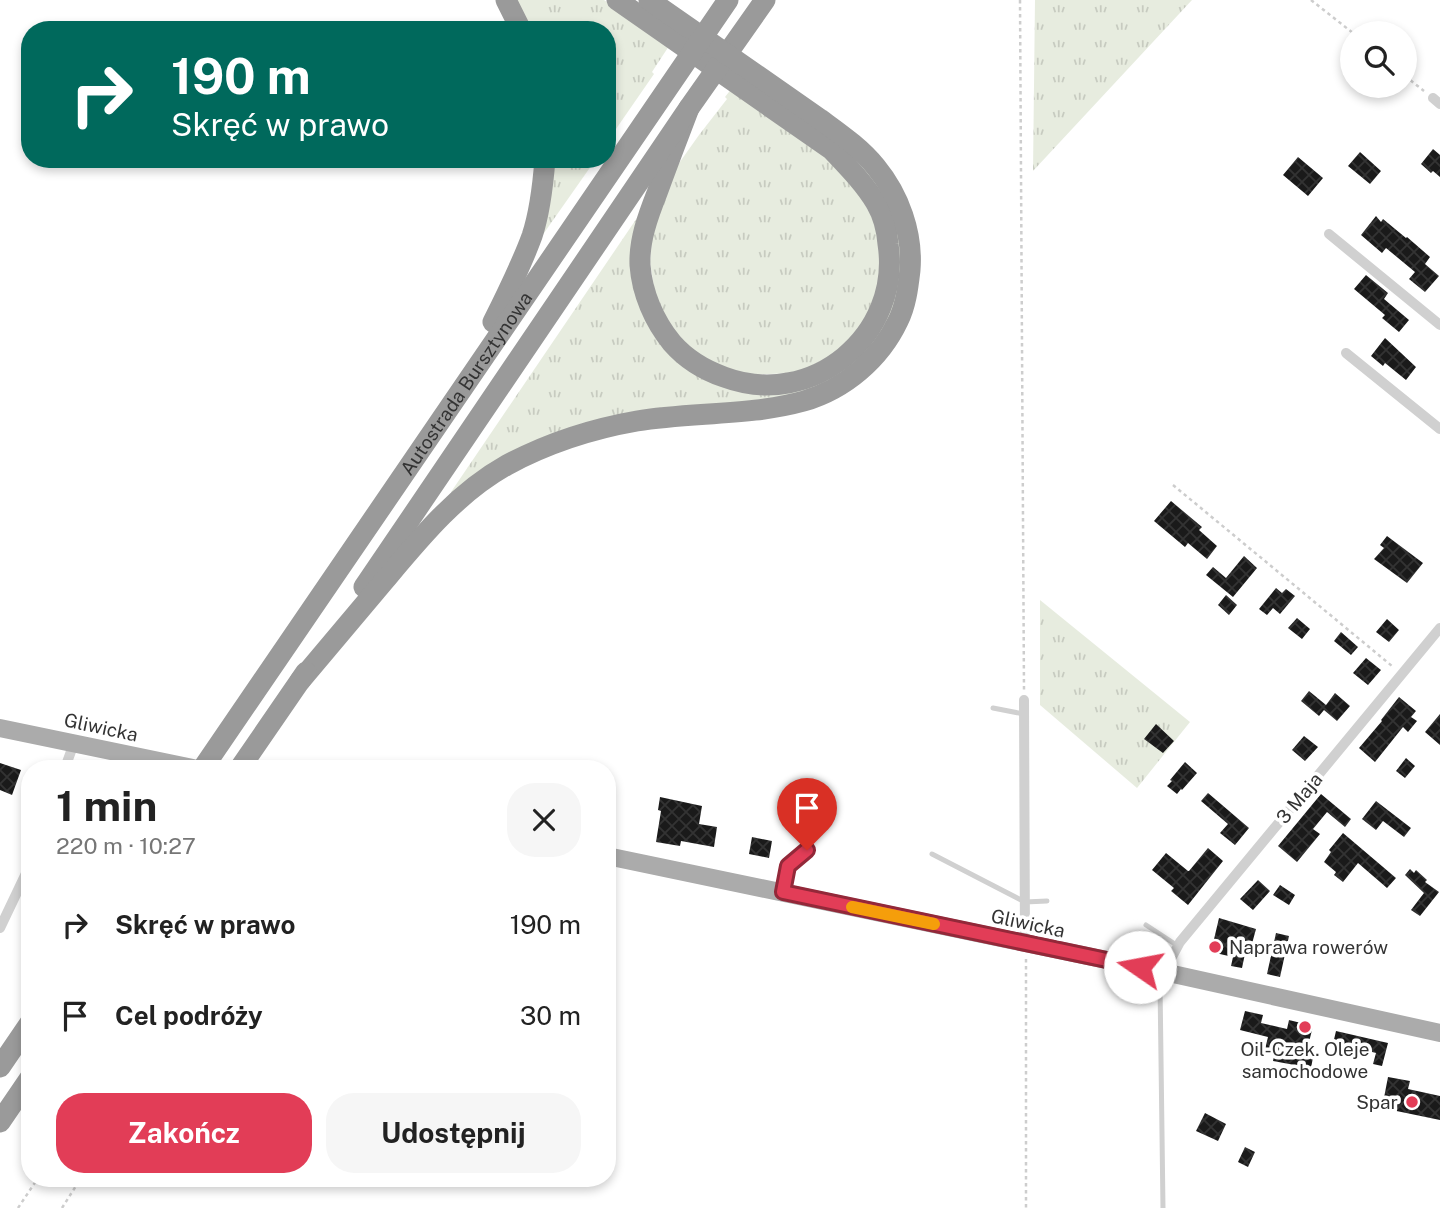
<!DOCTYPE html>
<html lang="pl">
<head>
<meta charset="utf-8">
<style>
	body { margin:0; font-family:"Public Sans",sans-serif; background:#f6f6f6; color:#222; height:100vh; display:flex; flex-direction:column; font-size:26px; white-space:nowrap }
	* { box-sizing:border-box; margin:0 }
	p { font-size:23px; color:#767676 }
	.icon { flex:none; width:38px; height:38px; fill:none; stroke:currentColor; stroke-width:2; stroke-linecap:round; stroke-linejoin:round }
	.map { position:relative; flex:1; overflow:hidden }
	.side { position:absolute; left:21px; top:760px; width:595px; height:427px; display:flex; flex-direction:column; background:#fff; border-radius:28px; box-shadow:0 4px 10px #0003 }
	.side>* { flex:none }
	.banner { position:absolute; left:21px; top:21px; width:595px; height:147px; border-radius:28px; box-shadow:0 4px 10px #0003; background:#00695c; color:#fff; overflow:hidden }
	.tools { position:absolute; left:1340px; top:21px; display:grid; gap:14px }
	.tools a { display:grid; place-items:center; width:77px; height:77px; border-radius:50%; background:#fff; box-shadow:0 4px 10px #0003; font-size:35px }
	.pin { position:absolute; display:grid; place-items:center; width:60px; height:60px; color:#fff; margin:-72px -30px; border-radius:50% 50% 50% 0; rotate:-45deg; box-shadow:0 0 7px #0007 }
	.pin .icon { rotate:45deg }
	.me { position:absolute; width:77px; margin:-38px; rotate:282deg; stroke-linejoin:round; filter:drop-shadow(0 0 5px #0008) }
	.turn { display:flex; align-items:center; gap:24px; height:147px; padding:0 35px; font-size:32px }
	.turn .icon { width:91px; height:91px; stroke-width:2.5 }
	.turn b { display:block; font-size:49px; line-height:60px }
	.round { display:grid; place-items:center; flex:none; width:74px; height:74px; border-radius:28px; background:#f6f6f6 }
	.head { display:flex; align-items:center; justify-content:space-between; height:119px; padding:0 35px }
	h1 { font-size:42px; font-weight:700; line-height:52px }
	.action { display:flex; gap:14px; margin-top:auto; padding:14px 35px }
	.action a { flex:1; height:80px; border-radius:28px; background:#e23d57; color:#fff; font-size:28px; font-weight:700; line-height:80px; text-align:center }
	.action a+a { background:#f6f6f6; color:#222 }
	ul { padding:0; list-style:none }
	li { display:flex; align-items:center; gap:21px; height:91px; padding:0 35px }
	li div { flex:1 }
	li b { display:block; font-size:26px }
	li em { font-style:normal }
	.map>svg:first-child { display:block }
	.grass { fill:url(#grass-tufts) }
	.building { fill:url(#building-cross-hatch) }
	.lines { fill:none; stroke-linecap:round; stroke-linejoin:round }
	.path { stroke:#cdcdcd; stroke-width:2.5; stroke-dasharray:3.5 3.5; stroke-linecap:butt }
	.service { stroke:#d0d0d0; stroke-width:5 }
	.minor { stroke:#d0d0d0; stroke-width:10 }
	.primary { stroke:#ababab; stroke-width:18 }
	.motorway { stroke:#9a9a9a; stroke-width:21 }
	.route-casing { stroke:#932839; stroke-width:18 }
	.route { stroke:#e23d57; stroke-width:12 }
	.slow { stroke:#f59e0b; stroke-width:12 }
	.poi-dot { fill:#e23d57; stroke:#fff; stroke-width:2.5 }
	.labels { text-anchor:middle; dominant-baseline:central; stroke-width:7; stroke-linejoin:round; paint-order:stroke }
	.street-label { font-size:19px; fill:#333; stroke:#fff }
	.poi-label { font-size:19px; fill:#333; stroke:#fff; text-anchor:start }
</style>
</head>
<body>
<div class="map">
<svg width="1440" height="1208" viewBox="0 0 1440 1208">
	<defs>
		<pattern id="grass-tufts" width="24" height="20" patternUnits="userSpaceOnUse" patternTransform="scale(1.75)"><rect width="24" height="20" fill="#e7ecdf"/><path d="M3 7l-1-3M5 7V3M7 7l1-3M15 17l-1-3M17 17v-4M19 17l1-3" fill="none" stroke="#c7cbc0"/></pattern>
		<pattern id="building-cross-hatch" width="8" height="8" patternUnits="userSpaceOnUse" patternTransform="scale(1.75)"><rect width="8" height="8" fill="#1a1a1a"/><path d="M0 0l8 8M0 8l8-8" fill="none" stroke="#333"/></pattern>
	</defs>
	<rect width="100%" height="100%" fill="#fff"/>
	<path class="grass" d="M 514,0 L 604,0 L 669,46 L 652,72 L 654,74 L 607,142 L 607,30 L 529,30 Z
		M 1035,0 L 1192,0 L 1033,171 Z
		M 732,88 L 811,144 L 851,180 L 876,224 L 882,265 L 872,310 L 841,350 L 798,373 L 743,375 L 702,358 L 674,332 L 656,300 L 650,262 L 653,227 L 677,166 L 699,135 L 727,99 L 725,97 Z
		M 811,120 L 876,179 L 901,238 L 902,278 L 891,317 L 860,360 L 814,389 L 770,400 L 657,411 L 453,494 L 451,492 L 641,212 L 646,316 L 748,391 L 866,345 L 894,231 Z
		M 552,159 L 596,159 L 537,243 Z
		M 1040,600 L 1190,722 L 1137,788 L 1040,705 Z"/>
	<path class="building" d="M 1433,149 L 1440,155 L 1440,177 L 1433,171 L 1431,173 L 1421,164 Z
		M 1360,152 L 1381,171 L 1370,184 L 1348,166 Z
		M 1298,157 L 1323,178 L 1308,196 L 1283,175 Z
		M 1376,216 L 1381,222 L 1383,219 L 1406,238 L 1407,237 L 1430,257 L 1425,264 L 1439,276 L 1425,292 L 1409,279 L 1415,272 L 1386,248 L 1382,253 L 1361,235 Z
		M 1366,275 L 1388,293 L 1384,299 L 1409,320 L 1399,332 L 1382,318 L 1385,315 L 1354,289 Z
		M 1385,338 L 1416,367 L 1406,380 L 1385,363 L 1383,366 L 1371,356 Z
		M 1171,501 L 1202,527 L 1199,530 L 1217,546 L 1207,559 L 1188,543 L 1185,547 L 1154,521 Z
		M 1387,536 L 1423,563 L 1407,583 L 1374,559 L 1384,548 L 1380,545 Z
		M 1244,556 L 1257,568 L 1233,597 L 1206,575 L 1213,567 L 1226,578 Z
		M 1276,588 L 1282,593 L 1286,589 L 1295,596 L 1280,614 L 1273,608 L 1267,615 L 1259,609 Z
		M 1226,595 L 1237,605 L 1229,615 L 1218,605 Z
		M 1297,618 L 1310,629 L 1302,639 L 1288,628 Z
		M 1387,619 L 1399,630 L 1389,642 L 1376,632 Z
		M 1341,632 L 1358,647 L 1351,655 L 1334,641 Z
		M 1366,658 L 1381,670 L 1368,685 L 1353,673 Z
		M 1309,691 L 1326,705 L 1335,693 L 1350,706 L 1337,721 L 1324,710 L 1319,716 L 1301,701 Z
		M 1399,697 L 1416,711 L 1411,717 L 1417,721 L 1408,732 L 1403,727 L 1375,762 L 1359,748 L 1382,721 L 1381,720 Z
		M 1440,714 L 1440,745 L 1425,732 Z
		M 1156,724 L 1174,741 L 1163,753 L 1144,739 Z
		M 1304,736 L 1318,747 L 1305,761 L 1292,750 Z
		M 1406,758 L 1415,766 L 1405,778 L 1396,771 Z
		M 1185,762 L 1197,773 L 1182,790 L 1181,789 L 1177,794 L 1167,786 L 1172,781 L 1170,780 Z
		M 0,763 L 21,770 L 12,795 L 0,790 Z
		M 1208,793 L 1249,828 L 1235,845 L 1220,833 L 1228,824 L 1201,801 Z
		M 1321,794 L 1351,819 L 1345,827 L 1327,812 L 1313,829 L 1320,834 L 1297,862 L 1278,846 Z
		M 660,797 L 702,806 L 699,824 L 717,827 L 714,847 L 681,841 L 680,846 L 656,842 L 661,811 L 658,810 Z
		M 1376,801 L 1411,828 L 1404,837 L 1383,821 L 1376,830 L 1362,819 Z
		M 1343,833 L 1396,878 L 1387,888 L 1358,863 L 1343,882 L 1334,875 L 1336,872 L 1324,862 L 1331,852 L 1329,850 Z
		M 752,837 L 772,841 L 769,858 L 749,854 Z
		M 1208,848 L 1223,861 L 1188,905 L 1171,891 L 1174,888 L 1152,870 L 1166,853 L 1188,871 L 1189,871 Z
		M 1410,869 L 1414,873 L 1416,870 L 1427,880 L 1425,882 L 1439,892 L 1420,916 L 1411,910 L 1424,893 L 1405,875 Z
		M 1258,880 L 1270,891 L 1253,910 L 1240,899 Z
		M 1280,885 L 1295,895 L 1289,905 L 1273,895 Z
		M 1219,918 L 1256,929 L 1250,951 L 1246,949 L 1242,968 L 1231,966 L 1233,957 L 1211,952 Z
		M 1276,933 L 1289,936 L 1280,977 L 1267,974 Z
		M 1245,1011 L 1263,1015 L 1261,1023 L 1287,1029 L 1289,1020 L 1313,1026 L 1308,1046 L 1315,1047 L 1311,1068 L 1273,1061 L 1275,1051 L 1265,1049 L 1268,1037 L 1240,1030 Z
		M 1336,1031 L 1388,1043 L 1382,1066 L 1373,1064 L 1376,1053 L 1353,1047 L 1351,1053 L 1332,1048 Z
		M 1388,1077 L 1410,1081 L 1408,1089 L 1440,1096 L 1440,1120 L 1382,1108 Z
		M 1205,1113 L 1226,1124 L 1218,1141 L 1196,1131 Z
		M 1245,1147 L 1255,1152 L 1248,1167 L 1238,1162 Z"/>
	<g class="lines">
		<path class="path" d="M 1020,0 L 1024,690
			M 1311,0 L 1353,33
			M 1405,76 L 1424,91
			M 1173,485 L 1392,666
			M 1026,959 L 1026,1208
			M 18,1208 L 38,1178
			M 62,1208 L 81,1178"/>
		<path class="service" d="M 993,708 L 1024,714
			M 932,854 L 1025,902 L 1047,901
			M 784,889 L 787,866 L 807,850
			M 1146,925 L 1178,946
			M 1163,975 L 1160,984 L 1163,1208"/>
		<path class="minor" d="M 1433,98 L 1440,104
			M 1329,234 L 1440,325
			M 1346,353 L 1440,429
			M 1024,700 L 1025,943
			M 65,768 L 74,743
			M 0,928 L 30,865
			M 1164,972 L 1180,942 L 1440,628"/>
		<path class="primary" d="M 0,728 L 193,768
			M 607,856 L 1164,972 L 1440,1033"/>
		<g class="motorway">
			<path d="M 506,0 L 521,30"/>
			<path d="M 617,0 L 832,150 C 848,167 864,183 876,203 C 883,215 887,230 888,244 C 902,335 812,410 724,377 C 704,370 686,359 672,343 C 654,321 642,293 640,265 C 639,240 648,216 657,193 C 667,165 678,137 689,108"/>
			<path d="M 493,322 C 507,294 521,266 532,236 C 540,212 543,185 545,159"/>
			<path d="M 364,587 L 689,108 L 765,0"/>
			<path d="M 300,681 C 328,648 356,614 385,580 C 421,537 457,493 507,465 C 548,443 591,429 637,421 C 692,412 750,416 804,401 C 845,389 880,359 898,321 C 906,305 908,287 910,270 C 913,233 899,195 876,167 C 861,148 839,133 820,119 L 649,0"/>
			<path id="s1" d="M 203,768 L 728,0"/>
			<path d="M 240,768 L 306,672"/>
			<path d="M 0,1067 L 30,1023"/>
			<path d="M 0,1122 L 30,1078"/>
		</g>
	</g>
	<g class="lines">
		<defs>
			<path id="route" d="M 807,850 L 788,866 L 783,892 L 1140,967"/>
		</defs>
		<use href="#route" class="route-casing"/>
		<use href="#route" class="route"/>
		<path class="slow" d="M 852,907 L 934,924"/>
	</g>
	<g class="poi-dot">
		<circle cx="1215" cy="947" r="7"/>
		<circle cx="1305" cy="1027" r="7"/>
		<circle cx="1412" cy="1102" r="7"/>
	</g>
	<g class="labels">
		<g class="street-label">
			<text stroke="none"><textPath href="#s1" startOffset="466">Autostrada Bursztynowa</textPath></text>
			<text transform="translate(101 727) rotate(12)">Gliwicka</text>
			<text transform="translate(1299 798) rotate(-50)">3 Maja</text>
			<text transform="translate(1028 923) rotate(12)">Gliwicka</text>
		</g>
		<g class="poi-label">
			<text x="1229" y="947">Naprawa rowerów</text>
			<text x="1305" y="1049" text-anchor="middle">Oil-Czek. Oleje<tspan x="1305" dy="22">samochodowe</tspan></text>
			<text x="1398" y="1102" text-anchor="end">Spar</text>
		</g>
	</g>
</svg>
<div class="tools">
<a><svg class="icon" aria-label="search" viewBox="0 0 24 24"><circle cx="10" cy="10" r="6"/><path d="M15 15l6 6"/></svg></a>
</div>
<div class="pin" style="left:807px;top:850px;background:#d93025"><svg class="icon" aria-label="arrive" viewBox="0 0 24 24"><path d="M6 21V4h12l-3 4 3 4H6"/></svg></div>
<svg class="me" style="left:1140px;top:967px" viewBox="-20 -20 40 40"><circle r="19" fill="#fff"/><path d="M0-13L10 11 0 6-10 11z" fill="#e23d57"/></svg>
<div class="banner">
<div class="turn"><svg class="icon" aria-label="right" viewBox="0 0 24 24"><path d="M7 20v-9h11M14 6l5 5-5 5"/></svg><div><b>190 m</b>Skręć w prawo</div></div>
</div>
<section class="side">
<div class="head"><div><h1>1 min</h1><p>220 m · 10:27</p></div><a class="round"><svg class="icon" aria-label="close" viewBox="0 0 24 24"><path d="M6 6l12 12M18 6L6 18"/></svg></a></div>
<ul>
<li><svg class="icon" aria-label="right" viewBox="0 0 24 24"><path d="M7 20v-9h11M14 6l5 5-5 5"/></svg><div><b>Skręć w prawo</b></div><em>190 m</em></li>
<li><svg class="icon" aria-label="arrive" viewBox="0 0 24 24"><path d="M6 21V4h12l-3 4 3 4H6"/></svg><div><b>Cel podróży</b></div><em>30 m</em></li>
</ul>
<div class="action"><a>Zakończ</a><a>Udostępnij</a></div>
</section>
</div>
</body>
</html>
